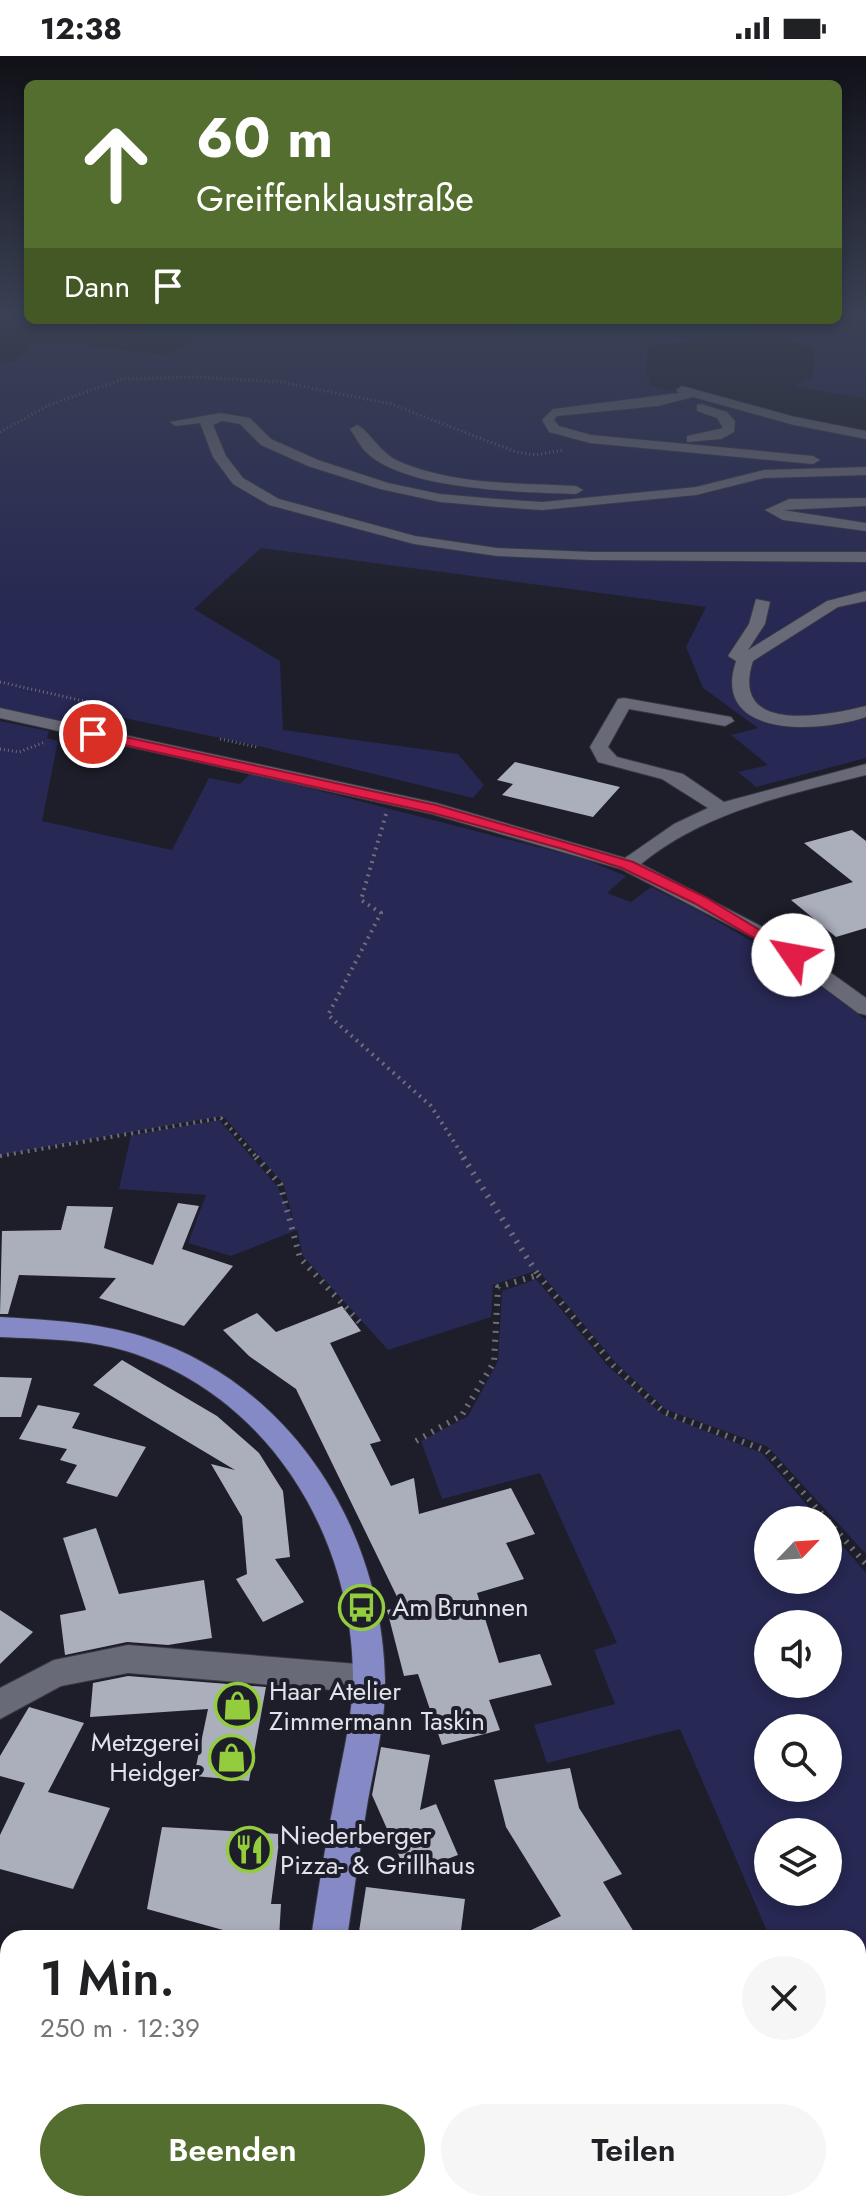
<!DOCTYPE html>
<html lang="de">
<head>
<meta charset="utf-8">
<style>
	body { margin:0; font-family:Jost,sans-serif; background:#f6f6f6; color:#202124; height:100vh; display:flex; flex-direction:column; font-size:30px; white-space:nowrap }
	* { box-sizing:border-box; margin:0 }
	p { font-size:26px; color:#757577 }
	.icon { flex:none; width:44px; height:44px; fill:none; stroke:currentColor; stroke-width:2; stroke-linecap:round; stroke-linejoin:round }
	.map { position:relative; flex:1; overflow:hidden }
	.panel { position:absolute; left:0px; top:1874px; width:866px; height:282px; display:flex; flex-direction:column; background:#fff; border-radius:24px 24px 0 0; box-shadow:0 4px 12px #0003 }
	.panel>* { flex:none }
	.top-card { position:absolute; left:24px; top:24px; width:818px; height:244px; border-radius:12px; box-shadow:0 4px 12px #0003; background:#546e2f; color:#fff; overflow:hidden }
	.needle { width:52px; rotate:65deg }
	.controls { position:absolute; left:754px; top:1450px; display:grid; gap:16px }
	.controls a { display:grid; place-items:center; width:88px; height:88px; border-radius:50%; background:#fff; box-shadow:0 4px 12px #0003; font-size:40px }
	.pin { position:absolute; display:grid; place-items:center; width:68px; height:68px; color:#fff; margin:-34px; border:4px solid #fff; border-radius:50%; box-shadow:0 2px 8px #0007 }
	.me { position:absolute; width:88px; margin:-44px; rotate:303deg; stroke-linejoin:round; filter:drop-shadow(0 0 6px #0008) }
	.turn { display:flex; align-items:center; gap:28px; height:168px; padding:0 40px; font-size:36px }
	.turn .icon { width:104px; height:104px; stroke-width:2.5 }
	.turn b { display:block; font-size:56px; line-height:68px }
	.then { display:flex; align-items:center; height:76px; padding:0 40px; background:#0003; gap:16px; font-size:30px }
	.round { display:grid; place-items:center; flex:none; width:84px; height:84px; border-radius:42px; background:#f6f6f6 }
	.summary { display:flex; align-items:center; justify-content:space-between; height:136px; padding:0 40px }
	h1 { font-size:48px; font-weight:600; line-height:60px }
	.button { display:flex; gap:16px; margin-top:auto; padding:16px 40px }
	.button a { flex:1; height:92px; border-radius:48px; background:#546e2f; color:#fff; font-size:32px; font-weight:600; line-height:92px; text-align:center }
	.button a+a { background:#f6f6f6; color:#202124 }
	.status { display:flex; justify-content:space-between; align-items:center; height:56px; padding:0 40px; background:#fff; direction:ltr }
	.status svg { height:22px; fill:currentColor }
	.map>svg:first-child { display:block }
	.green { fill:#272853; fill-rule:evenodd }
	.building { fill:#abaebb }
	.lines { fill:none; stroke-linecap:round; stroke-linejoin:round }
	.minor-casing { stroke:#383841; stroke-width:2 }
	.major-casing { stroke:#383841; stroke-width:2 }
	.path-far2 { stroke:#6d6e78; stroke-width:3; stroke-dasharray:1 3; stroke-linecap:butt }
	.path-far1 { stroke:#6d6e78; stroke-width:4; stroke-dasharray:2 5; stroke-linecap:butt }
	.path { stroke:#6d6e78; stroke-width:6; stroke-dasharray:2 7; stroke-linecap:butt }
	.minor { fill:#696a77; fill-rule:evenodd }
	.major { fill:#8589c5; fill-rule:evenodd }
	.route { fill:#e11d48; stroke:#92132f; stroke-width:2 }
	.labels { text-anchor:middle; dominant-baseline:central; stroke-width:8; stroke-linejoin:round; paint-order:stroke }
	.near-poi-label { font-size:26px; fill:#e1e2ea; stroke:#1d1e29; text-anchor:start }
</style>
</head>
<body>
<div class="status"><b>12:38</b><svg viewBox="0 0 49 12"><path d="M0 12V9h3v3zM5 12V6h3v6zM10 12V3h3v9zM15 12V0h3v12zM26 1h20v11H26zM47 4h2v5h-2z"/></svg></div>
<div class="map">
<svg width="866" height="2155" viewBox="0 0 866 2155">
	<rect width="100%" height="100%" fill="#1d1e29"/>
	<path class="green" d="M 0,261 L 28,261 L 28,264 L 838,264 L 838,261 L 866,261 L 866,343 L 793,330 L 813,321 L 814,294 C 777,268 692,285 648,290 L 645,320 L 652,325 L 647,328 L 658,332 L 866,382 L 866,702 L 756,731 L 738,716 L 768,709 L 731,679 L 758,672 L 703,632 L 686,591 L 706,551 L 261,492 L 194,553 L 280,605 L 283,674 L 458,698 L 484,729 L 473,742 L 254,689 L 95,656 L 77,669 L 0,653 L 0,309 L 15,305 L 32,290 L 65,287 L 166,299 L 199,285 L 58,266 L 0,271 Z
		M 0,665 L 49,675 L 47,682 L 58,685 L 42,765 L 172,794 L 209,722 L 240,728 L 251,717 L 584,803 L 626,820 L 607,837 L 631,846 L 651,831 C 729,868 798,912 866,964 L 866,1498 L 768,1391 L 665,1353 L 616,1307 L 538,1214 L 493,1229 L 491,1261 L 388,1294 L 303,1200 L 297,1174 L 231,1200 L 188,1187 L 206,1139 L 119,1133 L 131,1079 L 219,1064 L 277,1130 L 294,1166 L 283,1127 L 223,1060 L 0,1099 Z
		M 536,1223 L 607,1309 L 662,1358 L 762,1397 L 820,1464 L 768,1464 L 768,1524 L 828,1524 L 828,1473 L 866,1517 L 866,2108 L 858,2088 L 858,1882 L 770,1882 L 680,1673 L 547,1707 L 534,1669 L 615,1648 L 594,1594 L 617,1587 L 540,1417 L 442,1443 L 421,1385 L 468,1360 L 498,1305 L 502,1235 ZM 768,1568 L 828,1568 L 828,1628 L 768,1628 ZM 768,1672 L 828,1672 L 828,1732 L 768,1732 ZM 768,1776 L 828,1776 L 828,1836 L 768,1836 Z"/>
	<path class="building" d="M 515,706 L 620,731 L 593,761 L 502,739 L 513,728 L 497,724 Z
		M 852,774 L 866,785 L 866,872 L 836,881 L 791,844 L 853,826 L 804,787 Z
		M 178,1147 L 199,1150 L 182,1193 L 233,1210 L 184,1270 L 99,1242 L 116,1222 L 19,1219 L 8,1258 L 0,1258 L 2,1175 L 61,1174 L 67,1150 L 113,1151 L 104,1192 L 153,1209 Z
		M 342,1250 L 361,1275 L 330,1287 L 381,1385 L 370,1388 L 391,1430 L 414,1422 L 419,1458 L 511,1432 L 535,1478 L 506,1487 L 524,1523 L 477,1537 L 499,1607 L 540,1598 L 552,1629 L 489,1644 L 500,1674 L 442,1689 L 418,1618 L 404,1620 L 387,1554 L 402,1551 L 296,1333 L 249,1300 L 223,1274 L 257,1257 L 276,1276 Z
		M 122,1304 L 217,1360 L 259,1397 L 283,1435 L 290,1501 L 275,1503 L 304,1546 L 263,1566 L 236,1523 L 247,1518 L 242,1461 L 211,1408 L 235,1414 L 93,1329 Z
		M 0,1321 L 32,1322 L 21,1361 L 0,1361 Z
		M 38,1349 L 80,1357 L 72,1372 L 146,1391 L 117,1441 L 66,1427 L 77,1409 L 60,1404 L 67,1393 L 19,1383 Z
		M 96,1472 L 119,1538 L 204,1524 L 212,1582 L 168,1589 L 127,1586 L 65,1599 L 60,1559 L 86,1554 L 63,1482 Z
		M 0,1554 L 33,1576 L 0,1608 Z
		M 128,1620 L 266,1631 L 249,1725 L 194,1720 L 208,1653 L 90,1661 L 93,1627 Z
		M 29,1651 L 84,1667 L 48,1736 L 110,1752 L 73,1833 L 0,1813 L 0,1779 L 25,1727 L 0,1720 L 0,1700 Z
		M 381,1691 L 430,1699 L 420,1754 L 436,1748 L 458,1799 L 407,1818 L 372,1739 Z
		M 570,1712 L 579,1752 L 622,1818 L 603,1826 L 634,1876 L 622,1882 L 514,1882 L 561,1860 L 506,1771 L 494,1724 Z
		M 162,1771 L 280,1778 L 271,1848 L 281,1848 L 279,1882 L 222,1882 L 223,1874 L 147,1853 Z
		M 366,1831 L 465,1843 L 460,1882 L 358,1882 Z"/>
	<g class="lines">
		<defs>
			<path id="minor" d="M 682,330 L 795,361 L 866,375 L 866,383 L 794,369 L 693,341 L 658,350 L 557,360 L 554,364 L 559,370 L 591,379 L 813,400 L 820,404 L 813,408 L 590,387 L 549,376 L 542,364 L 553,353 L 679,337 L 676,334 Z
				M 701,348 L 727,356 L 735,365 L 734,376 L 721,383 L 687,386 L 687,380 L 723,372 L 717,362 L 697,355 L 697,349 Z
				M 220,357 L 250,362 L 271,383 L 318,404 L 388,427 L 440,438 L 497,443 L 542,446 L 696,431 L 764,414 L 866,411 L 866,419 L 764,422 L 696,439 L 542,454 L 497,451 L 440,446 L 380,433 L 308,410 L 261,389 L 240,368 L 222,365 L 213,369 L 226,400 L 243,422 L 279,443 L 415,480 L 497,492 L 592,496 L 866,496 L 866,506 L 592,504 L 497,500 L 414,488 L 269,449 L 233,428 L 213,401 L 200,367 L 176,370 L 170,366 Z
				M 357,369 C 369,374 379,396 398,405 C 452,429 518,427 576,430 L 583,434 L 576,438 C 523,436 402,435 364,394 C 359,388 355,380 350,373 Z
				M 866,442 L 866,450 L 783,454 L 866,467 L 866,475 L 783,464 L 765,454 L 789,443 Z
				M 866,535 L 866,545 L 838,551 L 753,605 C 729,679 825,660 866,650 L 866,661 C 820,677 710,683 736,605 L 728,600 L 749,568 L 756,543 L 770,546 L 765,568 L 748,594 L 827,545 Z
				M 624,642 L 731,661 L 734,665 L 725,670 L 629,653 L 608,691 L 617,701 L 683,718 L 724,746 L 866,708 L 866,719 C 787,739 706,755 641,808 L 778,879 L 866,942 L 866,959 L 858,957 L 764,887 L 621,813 L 432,758 L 0,662 L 0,652 L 436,747 L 625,802 L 674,768 L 708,752 L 662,723 L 598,706 L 590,691 L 618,643 Z
				M 128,1589 L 369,1609 L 380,1613 L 385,1623 L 380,1633 L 369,1637 L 128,1617 L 61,1630 L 0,1663 L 0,1632 L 54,1604 Z
				M 593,2148 L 644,2148 L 641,2155 L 591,2155 Z"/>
			<path id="major" d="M 0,1261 C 48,1264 97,1266 144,1281 C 292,1328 382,1473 385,1624 C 386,1664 375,1705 368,1744 C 360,1790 354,1836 347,1882 L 311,1882 C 318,1836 325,1790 334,1745 C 341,1706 352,1665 353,1625 C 354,1481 269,1339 126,1295 C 86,1283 42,1283 0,1281 Z
				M 279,2148 L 319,2148 L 318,2155 L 278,2155 Z"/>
		</defs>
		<use href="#minor" class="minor-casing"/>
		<use href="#major" class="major-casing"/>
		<path class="path-far2" d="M 0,376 L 49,349 L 123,323 L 196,321 L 281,326 L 391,348 L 516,396 L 536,399 L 563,394
			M 0,626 L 97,648 L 85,657
			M 220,683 L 257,691
			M 0,693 L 19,696 L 45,686"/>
		<path class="path-far1" d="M 386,758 L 361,844 L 381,857 L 328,959 L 431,1050 L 465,1103
			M 0,1100 L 221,1062 L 258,1103"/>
		<path class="path" d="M 256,1101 L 280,1128 L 300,1202 L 362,1269
			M 538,1219 L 614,1310 L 664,1356 L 767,1395 L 827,1464
			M 416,1385 L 462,1359 L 494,1306 L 498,1231 L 538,1219 L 463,1101
			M 828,1465 L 866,1508"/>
		<use href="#minor" class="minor"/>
		<use href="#major" class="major"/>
	</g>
	<linearGradient id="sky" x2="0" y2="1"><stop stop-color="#101017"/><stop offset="0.46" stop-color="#3a4154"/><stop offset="1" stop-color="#3a4154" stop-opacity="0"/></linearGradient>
	<rect width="866" height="562" fill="url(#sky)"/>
	<path class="route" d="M 93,674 L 436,749 L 633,806 L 705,841 L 801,899 L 788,902 L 694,847 L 622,812 L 563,793 L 433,757 L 88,681 L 88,675 Z"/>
	<defs>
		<symbol id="bus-ring" viewBox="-11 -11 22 22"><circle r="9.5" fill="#1d1e29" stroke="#93cc3d" stroke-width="1.5"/><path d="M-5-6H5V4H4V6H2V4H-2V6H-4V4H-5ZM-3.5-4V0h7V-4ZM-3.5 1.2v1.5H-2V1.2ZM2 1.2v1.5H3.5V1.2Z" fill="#93cc3d"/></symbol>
		<symbol id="shop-ring" viewBox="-11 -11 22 22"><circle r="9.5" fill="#1d1e29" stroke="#93cc3d" stroke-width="1.5"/><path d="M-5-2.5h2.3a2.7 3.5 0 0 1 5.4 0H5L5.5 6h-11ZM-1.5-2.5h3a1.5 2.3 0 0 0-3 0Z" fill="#93cc3d"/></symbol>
		<symbol id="restaurant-ring" viewBox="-11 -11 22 22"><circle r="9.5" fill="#1d1e29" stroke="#93cc3d" stroke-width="1.5"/><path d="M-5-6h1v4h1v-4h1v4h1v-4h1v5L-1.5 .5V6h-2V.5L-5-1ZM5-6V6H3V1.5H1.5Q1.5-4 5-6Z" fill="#93cc3d"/></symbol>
	</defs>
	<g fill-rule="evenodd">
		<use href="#bus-ring" x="336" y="1526" width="51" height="51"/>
		<use href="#shop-ring" x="212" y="1624" width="51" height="51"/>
		<use href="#shop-ring" x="206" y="1676" width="51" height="51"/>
		<use href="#restaurant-ring" x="224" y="1768" width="51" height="51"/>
	</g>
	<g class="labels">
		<g class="near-poi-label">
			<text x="392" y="1551">Am Brunnen</text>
			<text x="269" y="1635">Haar Atelier<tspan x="269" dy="30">Zimmermann Taskin</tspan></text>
			<text x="200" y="1686" text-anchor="end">Metzgerei<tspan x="200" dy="30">Heidger</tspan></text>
			<text x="280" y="1779">Niederberger<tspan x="280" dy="30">Pizza- &amp; Grillhaus</tspan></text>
		</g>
	</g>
</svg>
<div class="controls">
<a><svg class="needle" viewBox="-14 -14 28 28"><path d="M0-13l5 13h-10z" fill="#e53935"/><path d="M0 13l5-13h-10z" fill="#757577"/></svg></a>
<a><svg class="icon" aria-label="sound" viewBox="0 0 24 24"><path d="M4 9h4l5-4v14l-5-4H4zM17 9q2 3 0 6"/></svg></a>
<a><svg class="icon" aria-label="search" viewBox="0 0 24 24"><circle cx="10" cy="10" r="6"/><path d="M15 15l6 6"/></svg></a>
<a><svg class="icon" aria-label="layers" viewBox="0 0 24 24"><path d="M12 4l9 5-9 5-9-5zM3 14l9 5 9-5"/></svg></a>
</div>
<div class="pin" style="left:93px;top:678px;background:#d93025"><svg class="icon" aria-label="arrive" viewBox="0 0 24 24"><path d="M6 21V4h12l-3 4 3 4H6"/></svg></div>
<svg class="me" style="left:793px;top:899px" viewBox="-20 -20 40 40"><circle r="19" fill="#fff"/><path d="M0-13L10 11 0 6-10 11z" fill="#e11d48"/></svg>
<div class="top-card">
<div class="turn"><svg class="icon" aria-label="ahead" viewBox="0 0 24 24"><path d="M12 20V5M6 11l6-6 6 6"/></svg><div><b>60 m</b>Greiffenklaustraße</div></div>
<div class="then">Dann<svg class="icon" aria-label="arrive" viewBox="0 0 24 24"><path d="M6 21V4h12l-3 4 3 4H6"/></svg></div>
</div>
<section class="panel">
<div class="summary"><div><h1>1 Min.</h1><p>250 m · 12:39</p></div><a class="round"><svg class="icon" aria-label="close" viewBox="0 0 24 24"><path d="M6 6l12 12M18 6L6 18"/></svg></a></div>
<div class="button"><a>Beenden</a><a>Teilen</a></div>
</section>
</div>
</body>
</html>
